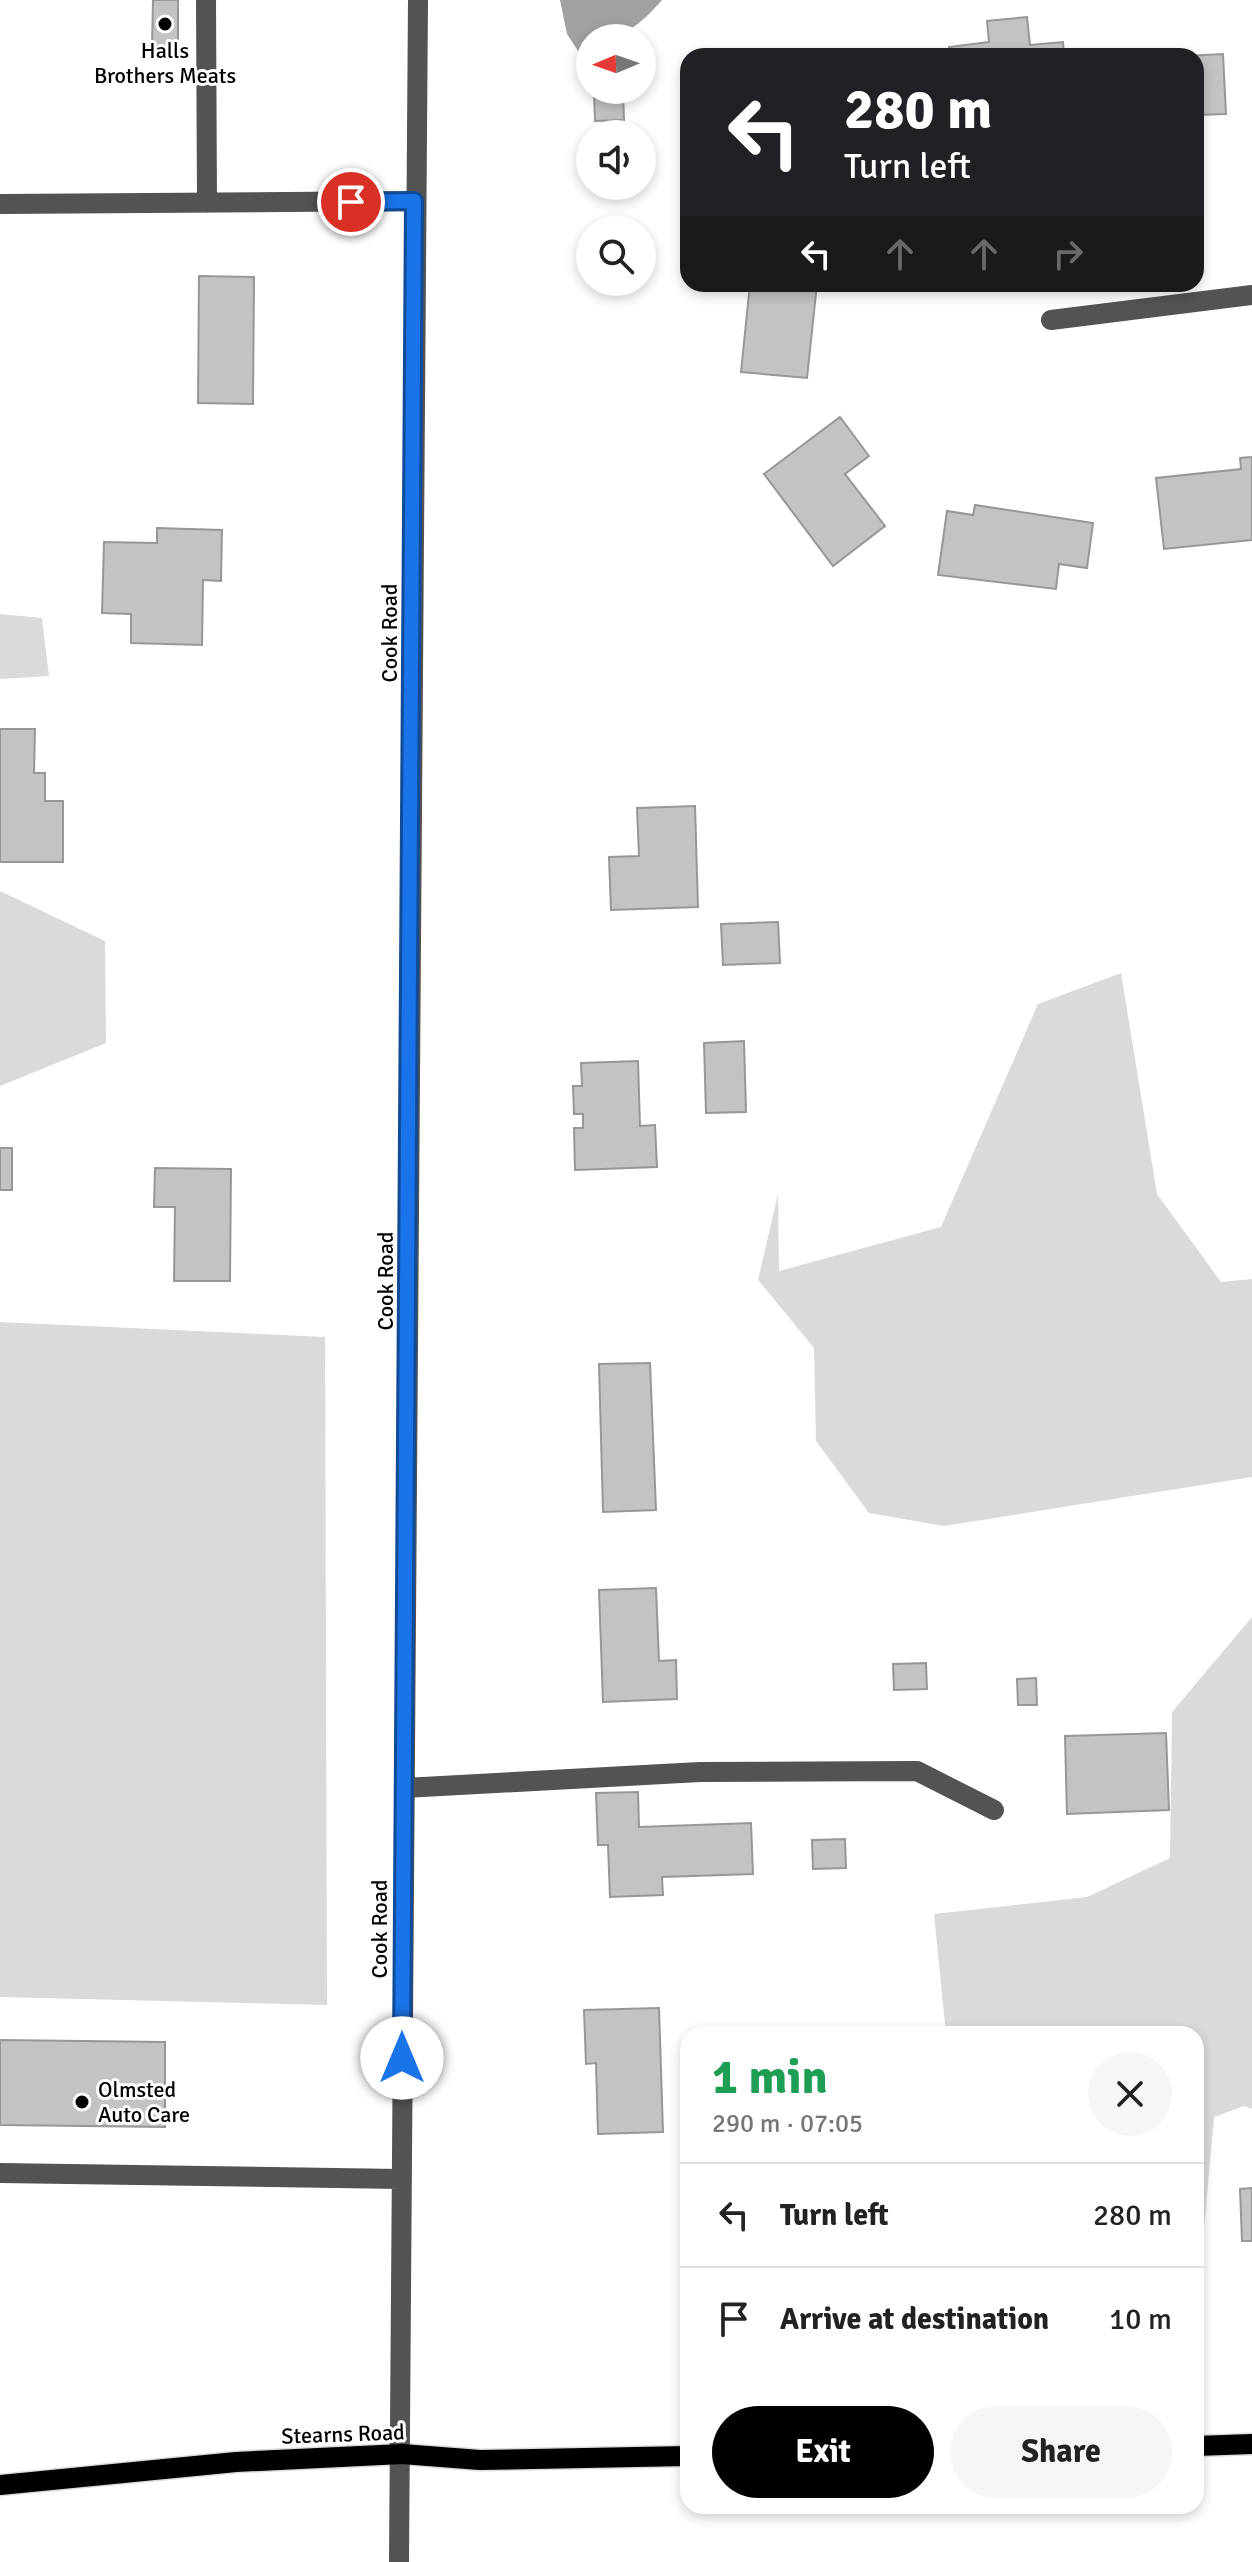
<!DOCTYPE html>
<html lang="en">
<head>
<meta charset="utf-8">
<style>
	body { margin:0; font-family:Signika,sans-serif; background:#f6f6f6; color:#222; height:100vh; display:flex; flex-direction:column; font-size:30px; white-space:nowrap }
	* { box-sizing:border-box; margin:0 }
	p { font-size:26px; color:#767676 }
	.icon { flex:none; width:44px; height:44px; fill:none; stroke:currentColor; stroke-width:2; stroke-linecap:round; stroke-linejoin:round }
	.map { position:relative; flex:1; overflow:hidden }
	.details { position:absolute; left:680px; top:2026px; width:524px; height:488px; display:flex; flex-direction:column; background:#fff; border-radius:24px; box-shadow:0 4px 12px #0003 }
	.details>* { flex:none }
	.banner { position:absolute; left:680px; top:48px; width:524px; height:244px; border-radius:24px; box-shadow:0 4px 12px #0003; background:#202124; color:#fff; overflow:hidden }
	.needle { width:52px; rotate:268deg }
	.controls { position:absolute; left:576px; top:24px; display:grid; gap:16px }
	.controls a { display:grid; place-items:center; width:80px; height:80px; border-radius:50%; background:#fff; box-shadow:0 4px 12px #0003; font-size:40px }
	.pin { position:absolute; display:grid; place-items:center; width:68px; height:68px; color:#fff; margin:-34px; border:4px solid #fff; border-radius:50%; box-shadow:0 2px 8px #0007 }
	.me { position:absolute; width:88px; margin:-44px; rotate:0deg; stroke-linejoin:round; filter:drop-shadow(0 0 6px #0008) }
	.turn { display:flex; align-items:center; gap:28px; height:168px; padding:0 32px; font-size:36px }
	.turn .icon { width:104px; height:104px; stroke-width:2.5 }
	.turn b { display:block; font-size:56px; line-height:68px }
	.lanes { display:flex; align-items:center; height:76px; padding:0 32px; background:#0003; justify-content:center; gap:40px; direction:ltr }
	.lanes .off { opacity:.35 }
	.round { display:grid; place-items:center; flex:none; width:84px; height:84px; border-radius:42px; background:#f6f6f6 }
	.overview { display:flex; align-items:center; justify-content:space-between; height:136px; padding:0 32px }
	h1 { font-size:48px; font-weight:700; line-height:60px; color:#1e9e55 }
	.action { display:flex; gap:16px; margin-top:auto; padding:16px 32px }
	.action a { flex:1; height:92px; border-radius:48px; background:#000; color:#fff; font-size:32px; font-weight:700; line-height:92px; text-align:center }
	.action a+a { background:#f6f6f6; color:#222 }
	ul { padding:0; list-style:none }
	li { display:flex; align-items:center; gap:24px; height:104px; padding:0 32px; border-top:2px solid #e0e0e0 }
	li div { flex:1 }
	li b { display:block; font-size:30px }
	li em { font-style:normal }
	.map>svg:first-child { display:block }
	.green { fill:#dadada }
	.water { fill:#a1a1a1 }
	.building { fill:#c3c3c3; stroke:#979797; stroke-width:2 }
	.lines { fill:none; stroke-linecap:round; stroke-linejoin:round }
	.major-casing { stroke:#dbdbdb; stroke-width:23 }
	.minor { stroke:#535353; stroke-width:20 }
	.major { stroke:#000; stroke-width:20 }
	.route-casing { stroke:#114b97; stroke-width:20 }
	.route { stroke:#1a73e8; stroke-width:14 }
	.poi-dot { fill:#000; stroke:#fff; stroke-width:3 }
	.labels { text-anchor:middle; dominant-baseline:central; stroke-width:6; stroke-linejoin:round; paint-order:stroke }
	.poi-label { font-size:22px; fill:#000; stroke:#fff }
	.street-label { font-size:22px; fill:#000; stroke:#fff }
</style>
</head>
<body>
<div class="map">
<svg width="1252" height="2562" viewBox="0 0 1252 2562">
	<rect width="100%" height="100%" fill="#fff"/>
	<path class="green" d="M 0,614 L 42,618 L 49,676 L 0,679 Z
		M 0,891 L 105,941 L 106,1043 L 0,1086 Z
		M 1121,973 L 1157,1194 L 1221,1282 L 1252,1279 L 1252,1477 L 944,1526 L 869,1513 L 816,1441 L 814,1348 L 758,1280 L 778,1194 L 779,1271 L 941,1227 L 1038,1004 Z
		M 0,1322 L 325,1337 L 327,2005 L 0,1997 Z
		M 1252,1617 L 1252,2109 L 1244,2106 L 1214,2117 L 1196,2320 L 1196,2034 L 946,2034 L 934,1914 L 1087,1897 L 1170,1858 L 1172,1712 Z"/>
	<path class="water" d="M 560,0 L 662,0 C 639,26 625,38 590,38 L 590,56 L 584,60 L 567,34 Z"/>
	<path class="building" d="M 153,0 L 178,0 L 178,47 L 152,47 Z
		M 1027,17 L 1030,45 L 1063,42 L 1064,56 L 950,56 L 949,47 L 989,42 L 987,21 Z
		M 1223,54 L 1226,114 L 1196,115 L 1196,56 L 1186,56 Z
		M 623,91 L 624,120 L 595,121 L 594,92 Z
		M 199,276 L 254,277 L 253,404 L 198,403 Z
		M 750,284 L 817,284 L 807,378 L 741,372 Z
		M 840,417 L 869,456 L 845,474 L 885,526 L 833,566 L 764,474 Z
		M 1252,457 L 1252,540 L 1164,549 L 1156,478 L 1241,469 L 1240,458 Z
		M 975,505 L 1093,523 L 1087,568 L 1059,564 L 1056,589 L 938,575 L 947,511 L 973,515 Z
		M 157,528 L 222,530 L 221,581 L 203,580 L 202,645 L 131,643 L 131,614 L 102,613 L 104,542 L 157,543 Z
		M 0,729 L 35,729 L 34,773 L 45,773 L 45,801 L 63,801 L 63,862 L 0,862 Z
		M 695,806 L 698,907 L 611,910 L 609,857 L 639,856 L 637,808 Z
		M 778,922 L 780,963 L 723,965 L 721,924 Z
		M 744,1041 L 746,1112 L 706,1113 L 704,1043 Z
		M 638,1061 L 640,1126 L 655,1125 L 657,1167 L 575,1170 L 574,1128 L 583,1128 L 583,1114 L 574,1114 L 573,1086 L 582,1086 L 581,1063 Z
		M 0,1148 L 12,1148 L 12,1190 L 0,1190 Z
		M 155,1168 L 231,1169 L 230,1281 L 174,1281 L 175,1207 L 154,1207 Z
		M 650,1363 L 656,1510 L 603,1512 L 599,1364 Z
		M 656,1588 L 659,1661 L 676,1660 L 677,1699 L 603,1702 L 599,1590 Z
		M 926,1663 L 927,1689 L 894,1690 L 893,1664 Z
		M 1036,1678 L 1037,1705 L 1018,1705 L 1017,1679 Z
		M 1166,1733 L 1169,1810 L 1067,1814 L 1065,1736 Z
		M 638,1792 L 639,1827 L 751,1823 L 753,1874 L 662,1877 L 663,1895 L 610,1897 L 608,1845 L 598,1845 L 596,1793 Z
		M 845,1839 L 846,1868 L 813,1869 L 812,1840 Z
		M 659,2008 L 663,2132 L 598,2134 L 596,2063 L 586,2064 L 584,2010 Z
		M 0,2040 L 165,2042 L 165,2127 L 0,2125 Z
		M 1252,2188 L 1252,2241 L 1242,2241 L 1240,2189 Z"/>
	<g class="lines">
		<defs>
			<path id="major" d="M 1196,2446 L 1252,2444
				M 0,2485 L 236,2462 L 402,2454 L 480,2460 L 688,2456"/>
		</defs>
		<use href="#major" class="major-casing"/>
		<path class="minor" d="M 206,0 L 207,203
			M 0,204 L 414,201
			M 1051,320 L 1252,295
			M 404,1788 L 700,1772 L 917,1771 L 994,1810
			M 0,2173 L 401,2179
			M 399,2562 L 418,0"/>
		<use href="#major" class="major"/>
	</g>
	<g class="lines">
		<defs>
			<path id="route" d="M 351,202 L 414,201 L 402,2058"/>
		</defs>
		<use href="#route" class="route-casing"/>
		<use href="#route" class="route"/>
	</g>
	<g class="poi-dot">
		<circle cx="165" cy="24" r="8"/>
		<circle cx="82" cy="2102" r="8"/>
	</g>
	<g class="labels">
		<g class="poi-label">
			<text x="165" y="50">Halls<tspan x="165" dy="25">Brothers Meats</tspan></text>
			<text x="98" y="2089" text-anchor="start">Olmsted<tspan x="98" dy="25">Auto Care</tspan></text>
		</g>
		<g class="street-label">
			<text transform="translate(389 633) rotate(-90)">Cook Road</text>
			<text transform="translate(385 1281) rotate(-90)">Cook Road</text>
			<text transform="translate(379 1929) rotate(-90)">Cook Road</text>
			<text transform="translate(343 2434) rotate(-2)">Stearns Road</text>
		</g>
	</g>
</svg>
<div class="controls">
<a><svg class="needle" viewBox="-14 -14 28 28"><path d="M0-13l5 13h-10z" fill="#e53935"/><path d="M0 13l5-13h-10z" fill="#767676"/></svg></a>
<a><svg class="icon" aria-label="sound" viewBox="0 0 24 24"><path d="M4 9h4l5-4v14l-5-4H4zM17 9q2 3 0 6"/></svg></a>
<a><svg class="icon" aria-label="search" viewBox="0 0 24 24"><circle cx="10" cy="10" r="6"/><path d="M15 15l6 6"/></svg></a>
</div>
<div class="pin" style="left:351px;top:202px;background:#d93025"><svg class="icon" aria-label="arrive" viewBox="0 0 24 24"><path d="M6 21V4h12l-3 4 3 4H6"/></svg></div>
<svg class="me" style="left:402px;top:2058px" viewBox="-20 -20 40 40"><circle r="19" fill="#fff"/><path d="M0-13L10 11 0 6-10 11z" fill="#1a73e8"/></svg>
<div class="banner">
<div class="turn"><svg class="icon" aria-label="left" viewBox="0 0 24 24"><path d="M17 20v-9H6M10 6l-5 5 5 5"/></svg><div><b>280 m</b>Turn left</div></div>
<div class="lanes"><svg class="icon" aria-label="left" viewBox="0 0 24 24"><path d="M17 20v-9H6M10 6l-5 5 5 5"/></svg><svg class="icon off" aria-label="ahead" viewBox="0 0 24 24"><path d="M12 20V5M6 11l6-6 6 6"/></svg><svg class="icon off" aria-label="ahead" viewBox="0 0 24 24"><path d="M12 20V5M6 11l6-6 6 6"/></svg><svg class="icon off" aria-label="right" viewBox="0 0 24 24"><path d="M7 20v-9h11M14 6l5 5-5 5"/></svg></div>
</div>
<section class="details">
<div class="overview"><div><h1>1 min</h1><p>290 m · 07:05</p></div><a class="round"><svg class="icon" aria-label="close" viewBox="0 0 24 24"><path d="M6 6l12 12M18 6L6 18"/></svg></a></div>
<ul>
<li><svg class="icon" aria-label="left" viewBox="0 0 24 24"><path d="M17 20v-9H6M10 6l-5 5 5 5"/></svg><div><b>Turn left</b></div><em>280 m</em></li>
<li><svg class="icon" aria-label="arrive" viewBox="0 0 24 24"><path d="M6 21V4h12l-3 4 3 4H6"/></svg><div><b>Arrive at destination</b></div><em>10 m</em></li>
</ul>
<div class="action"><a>Exit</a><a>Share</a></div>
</section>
</div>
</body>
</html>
